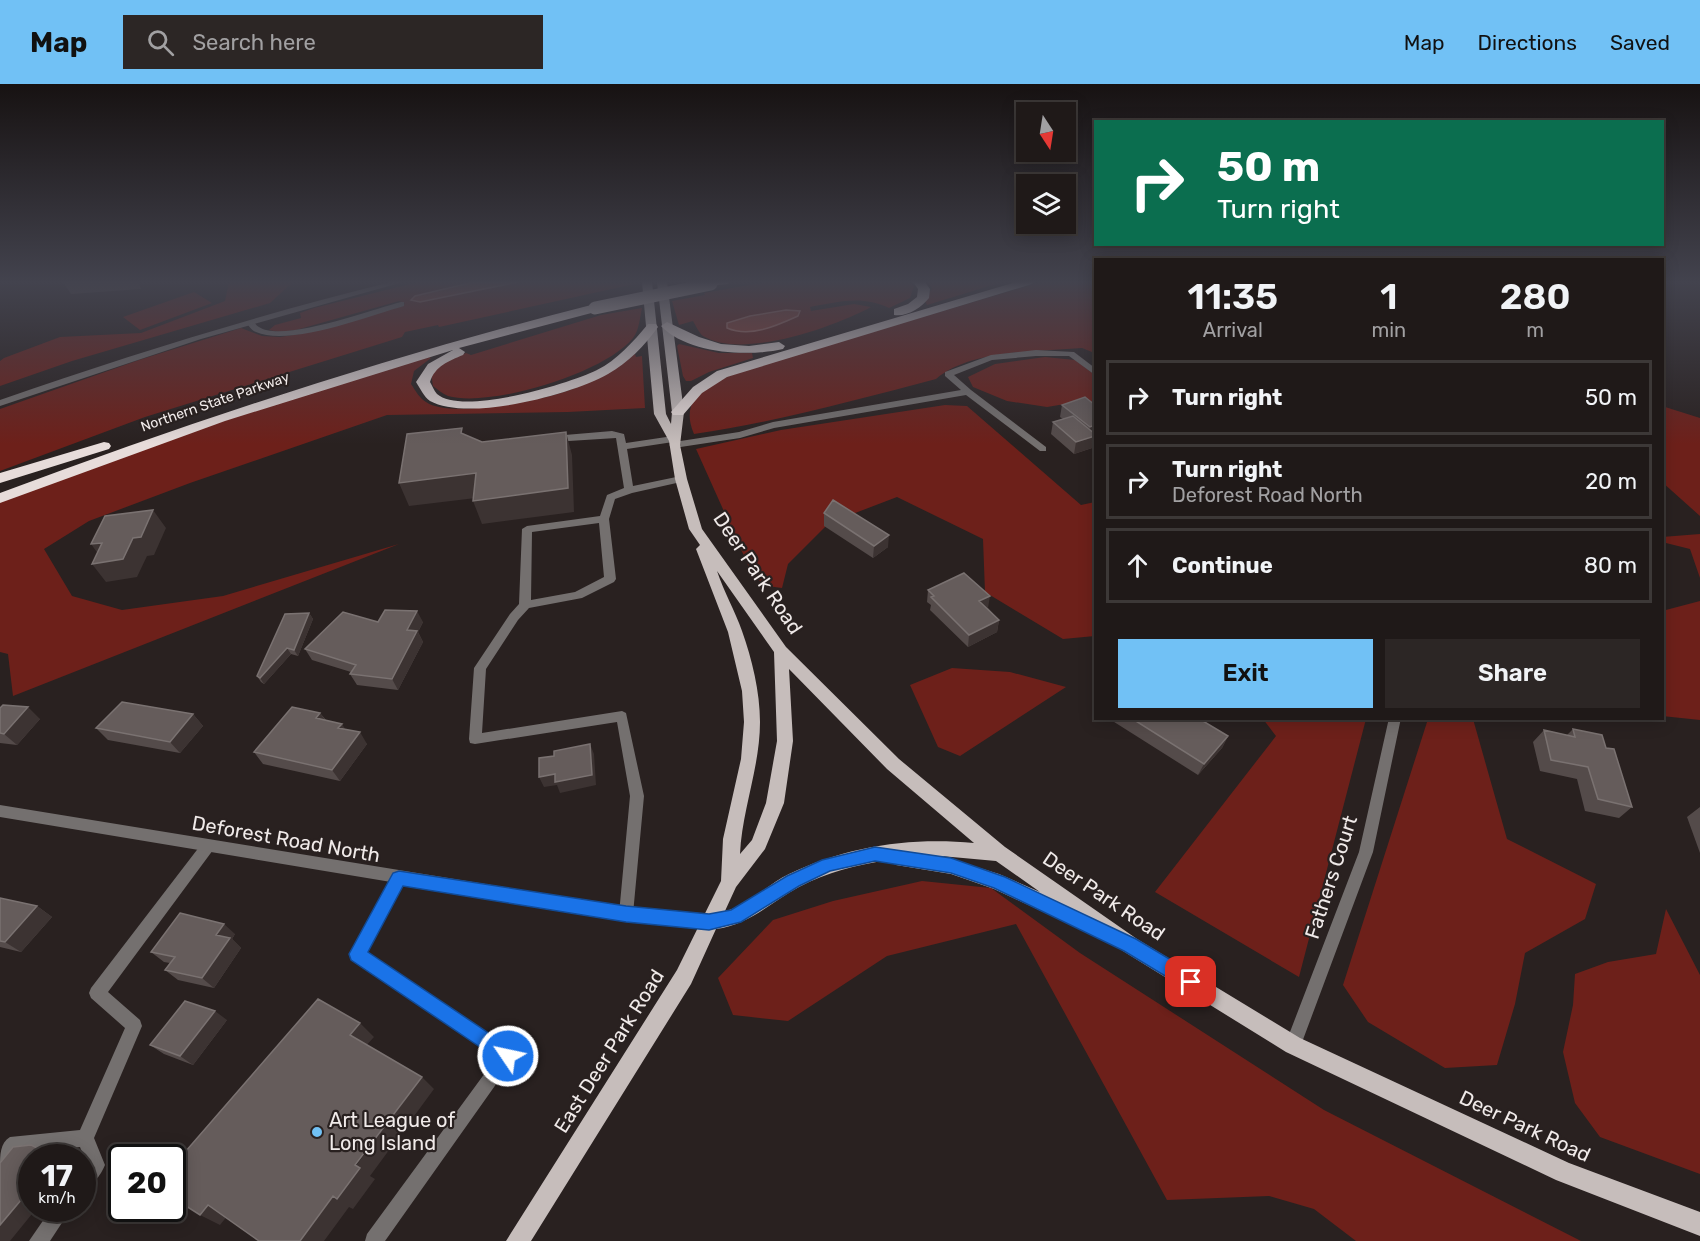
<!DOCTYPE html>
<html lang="en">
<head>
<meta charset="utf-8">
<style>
	body { margin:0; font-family:Rubik,sans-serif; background:#2c2625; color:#f1f3f6; height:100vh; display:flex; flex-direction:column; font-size:22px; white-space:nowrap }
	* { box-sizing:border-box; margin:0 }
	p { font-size:20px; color:#a1a0a2 }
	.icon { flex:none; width:33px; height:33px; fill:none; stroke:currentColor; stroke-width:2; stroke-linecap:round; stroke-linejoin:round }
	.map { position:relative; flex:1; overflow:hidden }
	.details { position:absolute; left:1094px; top:174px; width:570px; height:462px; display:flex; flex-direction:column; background:#1f1918; border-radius:0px; box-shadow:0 3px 15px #0003,0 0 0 2px #3c3837 }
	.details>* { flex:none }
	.guide { position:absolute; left:1094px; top:36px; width:570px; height:126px; border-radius:0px; box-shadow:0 3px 15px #0003,0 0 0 2px #3c3837; background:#0b6e4f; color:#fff; overflow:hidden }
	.needle { width:39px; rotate:168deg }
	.fabs { position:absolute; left:1016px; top:18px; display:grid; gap:12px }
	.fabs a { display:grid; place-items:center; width:60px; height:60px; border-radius:0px; background:#1f1918; box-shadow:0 3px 15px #0003,0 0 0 2px #3c3837; font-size:30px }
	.speed { position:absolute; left:18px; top:1060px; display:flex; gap:12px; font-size:30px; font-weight:700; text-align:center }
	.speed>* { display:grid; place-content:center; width:78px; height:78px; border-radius:50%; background:#1f1918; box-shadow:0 3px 15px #0003,0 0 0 2px #3c3837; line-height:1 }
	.speed small { font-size:15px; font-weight:400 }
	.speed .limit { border:3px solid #111; border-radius:9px; background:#fff; color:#111 }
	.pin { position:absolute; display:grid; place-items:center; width:51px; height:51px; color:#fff; margin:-26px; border-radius:12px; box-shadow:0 3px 9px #0006 }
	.me { position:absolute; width:66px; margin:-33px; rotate:304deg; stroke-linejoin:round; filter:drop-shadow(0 0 4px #0008) }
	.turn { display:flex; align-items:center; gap:21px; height:126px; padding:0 24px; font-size:27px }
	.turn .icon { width:78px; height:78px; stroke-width:2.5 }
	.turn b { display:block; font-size:42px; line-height:51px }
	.eta { display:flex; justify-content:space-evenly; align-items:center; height:102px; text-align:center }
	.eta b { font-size:36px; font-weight:600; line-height:42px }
	.button { display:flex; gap:12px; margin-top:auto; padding:12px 24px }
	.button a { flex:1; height:69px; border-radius:0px; background:#71c1f5; color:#111; font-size:24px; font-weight:600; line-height:69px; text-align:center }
	.button a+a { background:#2c2625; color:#f1f3f6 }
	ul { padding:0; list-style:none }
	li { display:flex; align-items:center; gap:18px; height:75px; margin:0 12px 9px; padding:0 12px; border:3px solid #3c3837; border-radius:0px }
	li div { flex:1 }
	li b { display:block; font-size:22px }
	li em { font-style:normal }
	header { display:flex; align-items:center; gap:36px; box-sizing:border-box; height:84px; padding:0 30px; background:#71c1f5; color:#111 }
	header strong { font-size:28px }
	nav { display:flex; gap:33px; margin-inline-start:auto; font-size:21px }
	.search { width:420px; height:54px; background:#2c2625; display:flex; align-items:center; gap:15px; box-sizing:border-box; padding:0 21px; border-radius:0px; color:#a1a0a2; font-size:22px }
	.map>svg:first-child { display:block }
	.green { fill:#6d201a }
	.water { fill:#933c32; stroke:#af7069; stroke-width:1.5 }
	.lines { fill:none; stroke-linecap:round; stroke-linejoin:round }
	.service { fill:#74706f; fill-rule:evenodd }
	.minor { fill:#74706f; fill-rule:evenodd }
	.tertiary { fill:#74706f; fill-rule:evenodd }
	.primary { fill:#c6bdbb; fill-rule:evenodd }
	.motorway { fill:#e7dcda; fill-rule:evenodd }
	.motorway-bridge { stroke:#e7dcda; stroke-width:13 }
	.wall { fill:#544b4a }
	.shaded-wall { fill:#3c3332 }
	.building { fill:#655c5b; stroke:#7a7271; stroke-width:1.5 }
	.route { fill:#1a73e8; stroke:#114b97; stroke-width:1.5 }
	.poi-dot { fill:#71c1f5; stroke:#292120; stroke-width:2 }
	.labels { text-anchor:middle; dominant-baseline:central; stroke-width:4.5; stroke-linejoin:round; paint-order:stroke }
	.far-street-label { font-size:14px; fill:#f0eae9; stroke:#292120 }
	.near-street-label { font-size:20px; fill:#f0eae9; stroke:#292120 }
	.near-poi-label { font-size:20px; fill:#f0eae9; stroke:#292120; text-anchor:start }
</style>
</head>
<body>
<header>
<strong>Map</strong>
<div class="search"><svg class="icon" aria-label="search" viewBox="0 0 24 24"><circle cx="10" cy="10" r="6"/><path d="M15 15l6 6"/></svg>Search here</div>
<nav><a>Map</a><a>Directions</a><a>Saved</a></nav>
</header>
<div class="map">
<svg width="1700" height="1157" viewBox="0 0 1700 1157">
	<rect width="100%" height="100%" fill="#292120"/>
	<path class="green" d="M 229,198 L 293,198 L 270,219 L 72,277 L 0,302 L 0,277 L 4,274 L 60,253 L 141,249 L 225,217 Z
		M 418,198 L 639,199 L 439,243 L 438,241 L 405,248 L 402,253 L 145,333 L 0,387 L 0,325 L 139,276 L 241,244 L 262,252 L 280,253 L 300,250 L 403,222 L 405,219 L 399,217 L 296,246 L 279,248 L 269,246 L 275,241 L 301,234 L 300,229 L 314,224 Z
		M 766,198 L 908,198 L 914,202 L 910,214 L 889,224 C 862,211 838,218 810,223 L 811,227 L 854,220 L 871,223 C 834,243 742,276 703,252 C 699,249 696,242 693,237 L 679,241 L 672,217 L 705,211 L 704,209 Z
		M 927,198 L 1002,198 L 927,221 L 925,217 L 932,204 Z
		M 1041,198 L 1095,198 L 1095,263 L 1092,268 L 1082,264 C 1037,268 971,265 936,295 C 856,316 776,338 694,350 C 676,309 718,296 748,285 Z
		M 194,208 L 212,219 L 140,246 L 123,233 Z
		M 642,224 C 640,233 639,247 633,254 C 605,289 491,324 448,312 C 443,310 437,305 433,302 L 431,289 L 444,278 L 466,269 L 471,271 L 601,231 Z
		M 679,260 L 719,269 L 752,269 L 753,274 L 709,288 L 691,297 L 686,297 L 683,292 L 677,262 Z
		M 635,270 L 636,273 L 642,272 L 645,324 L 568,328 L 387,331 L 190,399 L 89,437 L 44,465 L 72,512 L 122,526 L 223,512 L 399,460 L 13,612 L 8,570 L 0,568 L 0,418 L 289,313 L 427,272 L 431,274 L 414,287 L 411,300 C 415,306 420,315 426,318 C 450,335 543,316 570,306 C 594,297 614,284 635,270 Z
		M 1045,273 L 1075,276 L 1095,291 L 1095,325 L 1071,319 L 1047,323 L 1007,317 L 973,303 L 968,293 L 995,280 Z
		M 945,321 L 967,322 L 1081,421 L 1095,418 L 1095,552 L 1063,555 L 985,508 L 983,455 L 897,413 L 829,439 L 788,480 L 782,504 L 767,502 L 753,492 L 696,365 L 781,346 Z
		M 1662,322 L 1700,334 L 1700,432 L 1662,398 Z
		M 1700,450 L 1700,494 L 1690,465 L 1662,458 L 1662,453 Z
		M 1700,517 L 1700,636 L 1662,632 L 1662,527 Z
		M 952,584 L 1010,588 L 1066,603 L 960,672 L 938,663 L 910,601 Z
		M 1263,635 L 1366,635 L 1299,893 L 1155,808 L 1276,652 Z
		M 1428,635 L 1473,635 L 1507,755 L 1596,800 L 1585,835 L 1525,869 L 1515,920 L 1497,981 L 1445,984 L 1368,938 L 1343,901 Z
		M 922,797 L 991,804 L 1080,869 L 1324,1026 L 1581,1157 L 1356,1157 L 1314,1125 L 1269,1112 L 1167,1116 L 1016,840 L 887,872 L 788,937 L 733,931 L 718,894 L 773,836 L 833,817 Z
		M 1666,825 L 1700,891 L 1700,1090 L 1600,1053 L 1575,1019 L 1563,968 L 1573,921 L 1575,890 L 1608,878 L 1656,870 Z"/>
	<path class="water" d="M 474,198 L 518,198 L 420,218 L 411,216 L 415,212 Z
		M 786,226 L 800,227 L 798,232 C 776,242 750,254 727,244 L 727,239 L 750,232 Z"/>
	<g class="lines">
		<path class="service" d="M 401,218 L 404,218 L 404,222 C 369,232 289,263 256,248 C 251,246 249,242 246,238 L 253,236 C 255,239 256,242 259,243 C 283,259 373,225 401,218 Z
			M 1036,266 L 1074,268 L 1095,284 L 1095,291 L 1069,272 L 1036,272 L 992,276 L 954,291 L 971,306 L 1046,363 L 1046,367 L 1040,367 L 966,311 L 774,344 L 740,354 L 674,364 L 669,361 L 674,358 L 739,348 L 773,338 L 961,306 L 945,292 L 945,288 L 991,271 Z
			M 612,347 L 624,350 L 626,359 L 673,352 L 678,355 L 673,358 L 627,365 L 633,402 L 681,392 L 686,395 L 681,398 L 632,409 L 615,415 L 609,435 L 616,495 L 614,498 L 582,514 L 529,524 L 518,536 L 486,585 L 482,649 L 622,627 L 626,629 L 644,712 L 633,830 L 631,835 L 626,837 L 621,835 L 619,830 L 630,712 L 617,638 L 475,660 L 470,659 L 469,655 L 474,584 L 510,530 L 519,520 L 522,445 L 527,442 L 600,432 L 607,411 L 624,404 L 616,354 L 553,358 L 548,355 L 553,352 ZM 599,439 L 604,493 L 575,508 L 531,516 L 532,448 Z
			M 208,756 L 213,758 L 215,762 L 213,766 L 108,908 L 140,936 L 142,942 L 94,1054 L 105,1081 C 101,1091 92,1103 82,1107 L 82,1083 L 86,1079 L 80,1063 L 15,1070 L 6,1081 L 0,1084 C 0,1071 0,1059 10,1053 L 80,1046 L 125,944 L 91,914 L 89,909 L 91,904 L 203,758 Z
			M 399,787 L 404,789 L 406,794 L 367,868 L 514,966 L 516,972 L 385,1157 L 365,1157 L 367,1150 L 496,974 L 352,875 L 349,870 L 352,865 L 394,789 Z
			M 51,1125 L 71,1125 L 50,1157 L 29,1157 Z"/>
		<path class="minor" d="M 1389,634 L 1401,634 L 1373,768 L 1301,961 L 1299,967 L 1293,969 L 1287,967 L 1285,961 L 1359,768 Z
			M 0,721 L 626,823 L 709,831 L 714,833 L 717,838 L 714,843 L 709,845 L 626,837 L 0,733 Z"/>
		<path class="tertiary" d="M 391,198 L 403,198 L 201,255 L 0,322 L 0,316 C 129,271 258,231 391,198 Z"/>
		<path class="primary" d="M 642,198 L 652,198 L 666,330 L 671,340 L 672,328 L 657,198 L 667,198 L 684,328 L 680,361 L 687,395 L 702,445 L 786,563 L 899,675 L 1005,763 L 1137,855 L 1300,954 L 1569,1079 L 1700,1128 L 1700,1152 L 1556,1096 L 1286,968 L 1123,867 L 1093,846 L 1087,848 L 1080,845 L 994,805 L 951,790 L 896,781 L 888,776 C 857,781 827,788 799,803 C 771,818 749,841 716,845 L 691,900 L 531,1157 L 506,1157 L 677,886 L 721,797 L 723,755 L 741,675 L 744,638 L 742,607 L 728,548 L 696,465 L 700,461 L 689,445 L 675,395 L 669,357 L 654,330 ZM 717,487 L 774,568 L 777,657 L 766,719 L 752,756 L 740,770 C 742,726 760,683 760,638 C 760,608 752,575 742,547 C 735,527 724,508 717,487 ZM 789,585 L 887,685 L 974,759 C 911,753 847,762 789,790 C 768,800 748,822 725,827 L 736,803 L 765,765 L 784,719 L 793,657 ZM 941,772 L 996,777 L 1040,808 L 999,790 Z"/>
		<path class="motorway" d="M 707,198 L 730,198 L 728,200 L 707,202 Z
			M 913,198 L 925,198 L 930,205 L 929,214 C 921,224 907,233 894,231 L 894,225 L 908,220 L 917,213 L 918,205 Z
			M 1016,198 L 1034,198 L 1032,200 L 727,293 L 702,309 L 683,331 L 673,331 L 671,328 L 693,303 L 717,287 Z
			M 595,220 L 601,224 L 599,227 L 459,264 L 465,268 L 463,271 C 449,277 435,282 430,298 C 432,301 434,307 437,310 C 462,332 569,300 597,286 C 617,276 633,258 648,240 L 656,240 L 658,243 C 645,261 628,279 608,290 C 571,311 468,338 430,317 C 424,313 420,304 416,298 L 428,280 L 453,266 L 225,337 L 0,419 L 0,409 C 195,336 393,271 595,220 Z
			M 667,238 L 699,253 L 721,260 L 749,262 L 779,258 L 785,262 L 783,265 C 748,273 688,270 661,242 Z
			M 104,358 L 109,359 L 111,362 L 109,365 L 0,399 L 0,389 Z"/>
		<path class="motorway-bridge" d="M 595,224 L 711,200"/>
	</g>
	<path class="wall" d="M 63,198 L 139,198 L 138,198 L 141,205 L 71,210 Z
		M 1062,321 L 1095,321 L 1095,363 L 1074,370 L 1051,350 L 1053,338 L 1063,335 L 1060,333 Z
		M 824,429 L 888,463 L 873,474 L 824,442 Z
		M 928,506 L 988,524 L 999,536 L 997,548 L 968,563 L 930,526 L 931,521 L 927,518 Z
		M 309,529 L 313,535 L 298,572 L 291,570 L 264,600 L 261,598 L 257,592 Z
		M 378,538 L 423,538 L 418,548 L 423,558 L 398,606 L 357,601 L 350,590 L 351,588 L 312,576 L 305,565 Z
		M 0,624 L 40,635 L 17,661 L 0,659 Z
		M 320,629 L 326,636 L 345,645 L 367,660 L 340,697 L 263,680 L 254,668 Z
		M 193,630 L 203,642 L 180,669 L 108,656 L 96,644 Z
		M 1111,634 L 1198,634 L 1228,652 L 1222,664 L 1198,691 L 1111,636 Z
		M 1573,645 L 1606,664 L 1632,723 L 1619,734 L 1585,727 L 1577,695 L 1540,687 L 1533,658 L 1544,646 L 1567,651 Z
		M 1700,723 L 1700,769 L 1687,733 Z
		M 0,814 L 37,822 L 52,833 L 21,868 L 0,863 Z
		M 235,850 L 232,855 L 241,864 L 214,904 L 178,896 L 165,886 L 170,879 L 164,878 L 151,868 Z
		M 227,936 L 193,981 L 164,970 L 150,961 Z"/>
	<path class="shaded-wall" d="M 1095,341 L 1095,363 L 1074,370 L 1076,358 L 1087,355 L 1090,343 Z
		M 566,348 L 572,371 L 574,428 L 482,440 L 473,417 Z
		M 476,389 L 484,413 L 409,422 L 399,399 Z
		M 153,426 L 166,444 L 154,471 L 147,472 L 137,493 L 106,498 L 92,480 L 104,478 L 91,460 Z
		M 889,451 L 888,463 L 873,474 L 874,462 Z
		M 990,512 L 988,524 L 978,529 L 979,517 Z
		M 417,527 L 423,538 L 418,548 L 423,558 L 398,606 L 392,595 L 407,546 Z
		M 309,529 L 313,535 L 298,572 L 294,566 Z
		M 999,536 L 997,548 L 968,563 L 969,551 Z
		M 287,564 L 291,570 L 264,600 L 260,594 Z
		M 28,623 L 40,635 L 17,661 L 4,650 Z
		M 320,629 L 328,640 L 316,634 Z
		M 193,630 L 203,642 L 180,669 L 170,658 Z
		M 342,640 L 349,651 L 338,644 Z
		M 360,648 L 367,660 L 340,697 L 332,686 Z
		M 1228,652 L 1222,664 L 1198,691 L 1204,680 Z
		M 590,660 L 594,670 L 596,701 L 560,709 L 557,701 L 544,703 L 539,693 Z
		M 37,822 L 52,833 L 21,868 L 5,858 Z
		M 224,840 L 235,850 L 232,855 L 241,864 L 214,904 L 202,894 L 216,851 Z
		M 215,927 L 227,936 L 193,981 L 180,972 Z
		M 360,939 L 374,953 L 364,964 L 350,951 Z
		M 422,993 L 434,1005 L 370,1092 L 375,1095 L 353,1125 L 349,1123 L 324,1157 L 300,1157 Z
		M 32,1103 L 32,1125 L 36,1125 L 10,1157 L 0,1157 L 0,1141 Z
		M 208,1121 L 228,1131 L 220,1141 L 200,1131 Z"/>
	<path class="building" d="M 1085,313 L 1095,321 L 1095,341 L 1090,343 L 1062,321 Z
		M 1073,332 L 1095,350 L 1095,352 L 1076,358 L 1053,338 Z
		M 462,344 L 461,349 L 482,358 L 566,348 L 568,404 L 473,417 L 476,389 L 399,399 L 407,350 Z
		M 833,416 L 889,451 L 874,462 L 824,429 Z
		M 153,426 L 141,453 L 133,454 L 123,475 L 92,480 L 102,459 L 91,460 L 105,432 Z
		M 964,489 L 990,512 L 979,517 L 999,536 L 969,551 L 931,513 L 934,512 L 928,506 Z
		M 385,526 L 417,527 L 407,546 L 417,547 L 392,595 L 350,590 L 356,581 L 305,565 L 343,528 L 378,538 Z
		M 309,529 L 294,566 L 287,564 L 260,594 L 257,592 L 285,530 Z
		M 122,618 L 193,630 L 170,658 L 96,644 Z
		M 3,621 L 28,623 L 4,650 L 0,649 L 0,624 Z
		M 292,623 L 320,629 L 316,634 L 342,640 L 338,644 L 360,648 L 332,686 L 254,668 Z
		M 1131,634 L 1198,634 L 1228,652 L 1204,680 Z
		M 1573,645 L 1602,651 L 1606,664 L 1614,665 L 1632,723 L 1598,715 L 1588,683 L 1551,676 L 1544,646 L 1575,653 Z
		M 590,660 L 592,691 L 555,698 L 555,690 L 539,693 L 539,674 L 554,672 L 554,667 Z
		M 0,814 L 37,822 L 5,858 L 0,857 Z
		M 180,829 L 224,840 L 216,851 L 230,854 L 202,894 L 165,886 L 175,873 L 151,868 Z
		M 318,915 L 360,939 L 350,951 L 422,993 L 355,1081 L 360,1084 L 337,1115 L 333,1112 L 300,1157 L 259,1157 L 208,1121 L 200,1131 L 172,1113 L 172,1083 Z
		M 185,917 L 215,927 L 180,972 L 150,961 Z
		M 31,1061 L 56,1073 L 55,1074 L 32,1074 L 32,1103 L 0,1141 L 0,1079 L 13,1063 Z"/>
	<linearGradient id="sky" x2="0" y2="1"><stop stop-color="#171212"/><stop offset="0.55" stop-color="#43434e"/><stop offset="1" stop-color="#43434e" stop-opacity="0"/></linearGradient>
	<rect width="1700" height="360" fill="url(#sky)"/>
	<path class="route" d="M 875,763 L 951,774 L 1005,793 L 1136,855 L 1198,892 L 1200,898 L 1198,904 L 1191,907 L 1185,904 L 1124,867 L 994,804 L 951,789 L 875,777 L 830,787 L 799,802 L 741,838 L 709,846 L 626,838 L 403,802 L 368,868 L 514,966 L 517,972 L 514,979 L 508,982 L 351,876 L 349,870 L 393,789 L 399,787 L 626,822 L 709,830 L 731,826 L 787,792 L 822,776 Z"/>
	<circle class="poi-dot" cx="317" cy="1048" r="6"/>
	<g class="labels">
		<g class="far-street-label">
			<text transform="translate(215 318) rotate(-19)">Northern State Parkway</text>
		</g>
		<g class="near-street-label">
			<text transform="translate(758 489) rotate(56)">Deer Park Road</text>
			<text transform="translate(286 755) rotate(10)">Deforest Road North</text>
			<text transform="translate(1331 793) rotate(-72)">Fathers Court</text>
			<text transform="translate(1104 812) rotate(34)">Deer Park Road</text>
			<text transform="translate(609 967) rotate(-58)">East Deer Park Road</text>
			<text transform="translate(1525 1042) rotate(25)">Deer Park Road</text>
		</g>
		<g class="near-poi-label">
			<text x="329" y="1036">Art League of<tspan x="329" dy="23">Long Island</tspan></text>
		</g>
	</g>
</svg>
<div class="fabs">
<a><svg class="needle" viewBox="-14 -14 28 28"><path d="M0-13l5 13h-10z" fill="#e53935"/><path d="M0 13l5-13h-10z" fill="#a1a0a2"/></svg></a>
<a><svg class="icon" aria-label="layers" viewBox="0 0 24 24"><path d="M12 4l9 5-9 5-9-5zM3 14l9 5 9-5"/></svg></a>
</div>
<div class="speed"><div>17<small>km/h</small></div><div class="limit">20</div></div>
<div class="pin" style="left:1191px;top:898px;background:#d93025"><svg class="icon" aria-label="arrive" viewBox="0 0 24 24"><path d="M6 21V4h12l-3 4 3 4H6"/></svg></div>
<svg class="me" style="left:508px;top:972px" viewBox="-20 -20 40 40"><circle r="17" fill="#1a73e8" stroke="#fff" stroke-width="3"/><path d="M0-11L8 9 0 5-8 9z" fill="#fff"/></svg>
<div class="guide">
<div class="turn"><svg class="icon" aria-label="right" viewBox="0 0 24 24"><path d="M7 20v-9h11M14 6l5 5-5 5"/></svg><div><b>50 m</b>Turn right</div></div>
</div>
<section class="details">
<div class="eta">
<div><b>11:35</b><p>Arrival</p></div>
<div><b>1</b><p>min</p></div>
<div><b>280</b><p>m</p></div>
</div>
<ul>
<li><svg class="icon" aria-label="right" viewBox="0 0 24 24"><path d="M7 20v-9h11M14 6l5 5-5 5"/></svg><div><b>Turn right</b></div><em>50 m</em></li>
<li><svg class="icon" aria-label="right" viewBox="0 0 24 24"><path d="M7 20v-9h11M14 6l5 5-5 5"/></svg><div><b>Turn right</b><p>Deforest Road North</p></div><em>20 m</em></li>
<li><svg class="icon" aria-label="ahead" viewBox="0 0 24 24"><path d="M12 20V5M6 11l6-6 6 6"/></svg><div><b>Continue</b></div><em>80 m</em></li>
</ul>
<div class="button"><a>Exit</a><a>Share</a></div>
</section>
</div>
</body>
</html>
